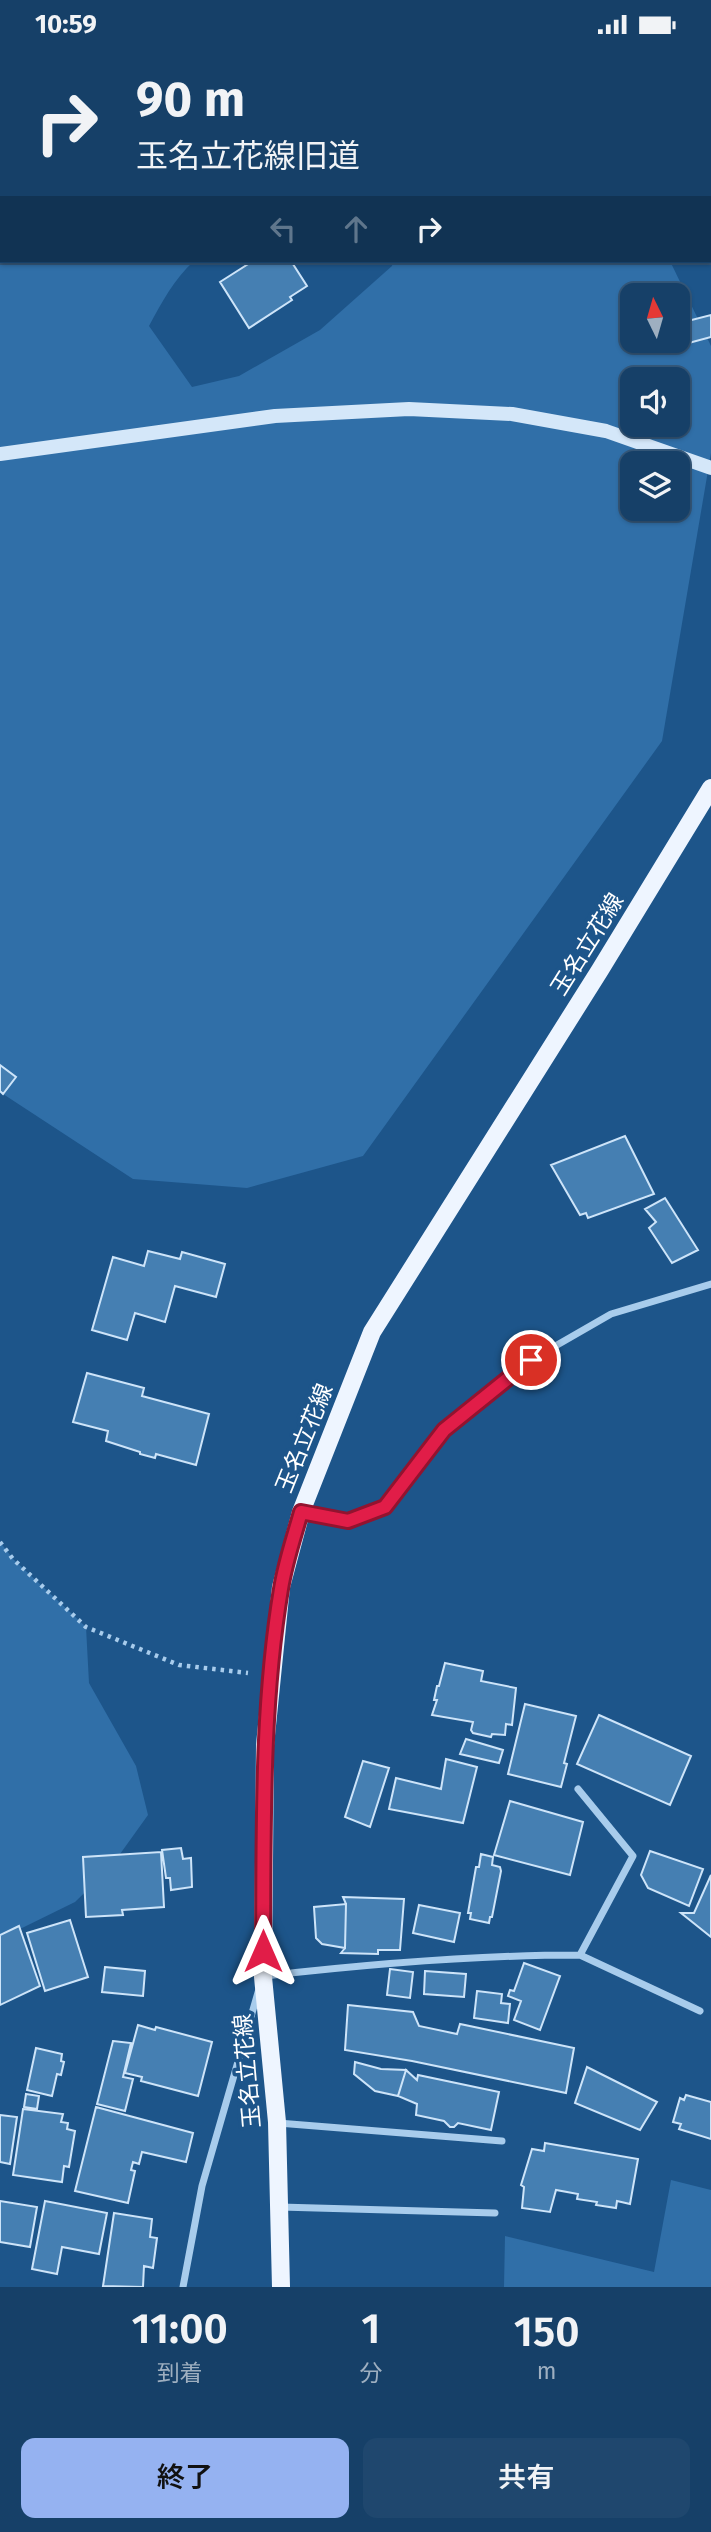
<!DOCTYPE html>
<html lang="ja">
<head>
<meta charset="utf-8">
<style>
	body { margin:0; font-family:"Fira Sans","Noto Sans JP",sans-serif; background:#1f476e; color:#f1f3f6; height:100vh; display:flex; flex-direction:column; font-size:26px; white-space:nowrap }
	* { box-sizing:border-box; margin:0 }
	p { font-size:23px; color:#9eafc0 }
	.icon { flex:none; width:38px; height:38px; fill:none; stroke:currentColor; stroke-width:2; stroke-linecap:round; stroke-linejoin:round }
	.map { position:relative; height:2238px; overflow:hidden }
	.details { display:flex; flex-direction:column; background:#164068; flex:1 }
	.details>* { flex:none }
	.banner { position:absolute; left:0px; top:0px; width:712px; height:214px; box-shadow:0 2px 5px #0004,0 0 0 2px #35597c; background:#164068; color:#f1f3f6; overflow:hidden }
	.needle { width:46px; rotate:355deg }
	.buttons { position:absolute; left:620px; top:234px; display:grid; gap:14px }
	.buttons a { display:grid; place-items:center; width:70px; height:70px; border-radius:14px; background:#164068; box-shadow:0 2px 5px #0004,0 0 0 2px #35597c; font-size:35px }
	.pin { position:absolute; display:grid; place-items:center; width:60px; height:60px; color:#fff; margin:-30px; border:4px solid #fff; border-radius:50%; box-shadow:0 2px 7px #0007 }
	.me { position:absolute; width:77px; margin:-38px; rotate:0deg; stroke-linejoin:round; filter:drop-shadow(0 0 5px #0008) }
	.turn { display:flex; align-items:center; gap:24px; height:147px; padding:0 21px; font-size:32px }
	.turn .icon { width:91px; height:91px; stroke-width:2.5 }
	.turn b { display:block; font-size:49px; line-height:60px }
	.lanes { display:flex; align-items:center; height:66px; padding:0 21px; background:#0003; justify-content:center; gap:35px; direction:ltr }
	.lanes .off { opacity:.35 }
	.eta { display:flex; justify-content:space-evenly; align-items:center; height:119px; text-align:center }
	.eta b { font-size:42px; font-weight:600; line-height:49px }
	.primary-button { display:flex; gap:14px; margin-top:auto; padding:14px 21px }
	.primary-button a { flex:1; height:80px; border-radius:14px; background:#95b2f1; color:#111; font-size:28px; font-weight:600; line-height:80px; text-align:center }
	.primary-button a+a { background:#1f476e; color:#f1f3f6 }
	.status { display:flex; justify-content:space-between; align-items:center; height:49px; padding:0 35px; background:#164068; direction:ltr }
	.status svg { height:19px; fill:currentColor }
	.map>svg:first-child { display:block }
	.green { fill:#306fa8; fill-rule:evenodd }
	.building { fill:#457fb2; stroke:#cde4f9; stroke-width:2 }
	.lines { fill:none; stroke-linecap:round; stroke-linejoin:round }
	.path { stroke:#a8ccec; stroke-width:4.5; stroke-dasharray:3.5 5; stroke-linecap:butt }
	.street { stroke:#a8ccec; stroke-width:7 }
	.secondary { stroke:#d4e7f9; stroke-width:14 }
	.primary { stroke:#eef5ff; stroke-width:18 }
	.route-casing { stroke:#92132f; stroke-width:18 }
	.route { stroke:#e11d48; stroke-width:12 }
	.labels { text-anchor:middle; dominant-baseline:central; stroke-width:7; stroke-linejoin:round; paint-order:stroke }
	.street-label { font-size:23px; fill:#fff; stroke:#1d558a }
</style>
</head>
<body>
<div class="status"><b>10:59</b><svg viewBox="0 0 49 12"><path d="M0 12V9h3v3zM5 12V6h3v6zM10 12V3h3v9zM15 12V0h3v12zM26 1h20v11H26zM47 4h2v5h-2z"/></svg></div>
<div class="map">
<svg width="711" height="2238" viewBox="0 0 711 2238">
	<rect width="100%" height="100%" fill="#1d558a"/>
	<path class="green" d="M 0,0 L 545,2 L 2,2 L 2,212 L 194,212 C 174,230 162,253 149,277 L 192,338 L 239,327 L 320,281 L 392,217 L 393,212 L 670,212 L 711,297 L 711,404 L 662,692 L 363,1107 L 247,1139 L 133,1130 L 0,1043 ZM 632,247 L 677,247 L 677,292 L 632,292 ZM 632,331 L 677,331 L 677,376 L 632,376 ZM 632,415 L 677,415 L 677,460 L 632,460 Z
		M 0,1493 L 13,1510 L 86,1578 L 89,1634 L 136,1717 L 148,1766 L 110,1819 L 75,1853 L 20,1880 L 0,1904 Z
		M 671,2131 L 711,2141 L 711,2238 L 504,2238 L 505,2187 L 654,2223 Z"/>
	<path class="building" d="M 253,212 L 291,212 L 307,237 L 290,248 L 292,251 L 249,279 L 220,233 Z
		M 711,266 L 711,288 L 685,295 L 680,274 Z
		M 0,1016 L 16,1028 L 3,1045 L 0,1042 Z
		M 625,1087 L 654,1145 L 588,1169 L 586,1164 L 580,1166 L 551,1116 Z
		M 665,1149 L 698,1201 L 672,1214 L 649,1179 L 656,1173 L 645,1160 Z
		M 148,1202 L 180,1210 L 182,1203 L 225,1215 L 216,1248 L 175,1237 L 165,1273 L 135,1264 L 127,1291 L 92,1281 L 113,1208 L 144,1217 Z
		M 87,1324 L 144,1339 L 142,1347 L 209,1365 L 196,1416 L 156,1405 L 155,1409 L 140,1405 L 140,1403 L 106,1392 L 108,1382 L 73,1373 Z
		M 445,1614 L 483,1622 L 481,1632 L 516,1639 L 512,1676 L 506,1675 L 505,1686 L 492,1685 L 491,1688 L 473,1684 L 471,1681 L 473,1673 L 432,1666 L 437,1651 L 434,1651 L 437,1637 L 439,1637 Z
		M 525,1655 L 576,1667 L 564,1714 L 567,1715 L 561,1738 L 508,1725 Z
		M 599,1666 L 691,1707 L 670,1756 L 577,1715 Z
		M 466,1690 L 503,1701 L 499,1714 L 460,1705 Z
		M 446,1710 L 477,1718 L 463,1774 L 389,1760 L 396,1729 L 441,1740 Z
		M 363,1712 L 389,1719 L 370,1778 L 345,1768 Z
		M 510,1752 L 583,1773 L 570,1826 L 494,1806 Z
		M 181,1799 L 183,1810 L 191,1809 L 192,1838 L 171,1841 L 170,1829 L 166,1829 L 162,1801 Z
		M 650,1802 L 703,1820 L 689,1857 L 648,1839 L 641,1826 Z
		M 161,1803 L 164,1858 L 122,1861 L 123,1866 L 86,1868 L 83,1808 Z
		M 481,1805 L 493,1808 L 492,1816 L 500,1818 L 501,1822 L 492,1868 L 490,1868 L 489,1874 L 470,1870 L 471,1864 L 468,1864 L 476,1818 L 479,1818 Z
		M 711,1826 L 711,1888 L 681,1864 L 694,1864 Z
		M 343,1848 L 404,1850 L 400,1901 L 378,1901 L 378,1905 L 341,1904 L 345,1899 L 346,1855 Z
		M 346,1855 L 345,1899 L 322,1895 L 316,1889 L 314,1858 Z
		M 419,1856 L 460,1864 L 454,1893 L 413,1884 Z
		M 70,1871 L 88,1928 L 45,1942 L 27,1884 Z
		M 19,1877 L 40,1937 L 0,1956 L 0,1886 Z
		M 524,1914 L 560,1927 L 540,1981 L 514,1971 L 521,1952 L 508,1947 L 510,1941 L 514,1942 Z
		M 105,1918 L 145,1922 L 143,1947 L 102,1943 Z
		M 390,1920 L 413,1923 L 410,1949 L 387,1946 Z
		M 425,1922 L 466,1925 L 464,1948 L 424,1945 Z
		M 477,1942 L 502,1945 L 501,1954 L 510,1955 L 508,1974 L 474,1969 Z
		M 348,1956 L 413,1963 L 419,1977 L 457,1985 L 460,1975 L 574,1999 L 566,2044 L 412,2012 L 345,2001 Z
		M 138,1976 L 155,1981 L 156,1978 L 212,1993 L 198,2047 L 141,2032 L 142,2028 L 125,2024 Z
		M 113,1992 L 131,1994 L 123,2028 L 133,2030 L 125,2062 L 97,2055 Z
		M 36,1999 L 62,2005 L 61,2012 L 64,2013 L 61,2026 L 57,2025 L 52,2047 L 27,2041 Z
		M 355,2013 L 381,2020 L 406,2021 L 398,2047 L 375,2042 L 354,2025 Z
		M 587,2018 L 657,2053 L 640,2081 L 575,2054 Z
		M 406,2021 L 417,2031 L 418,2026 L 499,2043 L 491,2081 L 458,2074 L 454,2078 L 450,2078 L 444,2072 L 416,2066 L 417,2055 L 398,2047 Z
		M 26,2045 L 39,2047 L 37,2060 L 24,2058 Z
		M 686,2046 L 711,2053 L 711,2090 L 679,2080 L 681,2075 L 673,2073 L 680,2049 L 684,2051 Z
		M 96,2058 L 193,2084 L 186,2113 L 142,2103 L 139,2115 L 133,2113 L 131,2121 L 135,2122 L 128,2154 L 75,2142 Z
		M 23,2060 L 63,2065 L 61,2073 L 68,2074 L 67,2080 L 75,2082 L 69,2118 L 64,2117 L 62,2133 L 13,2126 Z
		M 0,2066 L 17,2068 L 10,2115 L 0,2113 Z
		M 545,2094 L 638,2110 L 630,2155 L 617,2152 L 616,2159 L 596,2156 L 597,2153 L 577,2150 L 578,2145 L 556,2141 L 550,2163 L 522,2159 L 524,2138 L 521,2136 L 532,2100 L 544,2102 Z
		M 0,2152 L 37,2158 L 30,2198 L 0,2193 Z
		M 45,2152 L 107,2164 L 99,2205 L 62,2198 L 57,2225 L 32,2220 Z
		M 114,2164 L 152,2170 L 150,2188 L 157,2189 L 153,2219 L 144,2217 L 143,2238 L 103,2237 Z"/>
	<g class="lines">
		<path class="path" d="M 0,1493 L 13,1510 L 86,1578 L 179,1616 L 248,1624"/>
		<path class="street" d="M 301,1463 L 348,1472 L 385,1459 L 444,1381 L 531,1311 L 611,1265 L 711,1235
			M 580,1906 L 700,1962
			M 265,1927 C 370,1915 474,1906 580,1906 L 633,1807 L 578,1740
			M 278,2074 L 502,2092
			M 280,2158 L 495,2164
			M 183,2238 L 202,2137 L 259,1940"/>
		<path class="secondary" d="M 0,405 L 275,367 L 409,360 L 512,365 L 606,382 L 711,419"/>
		<path class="primary" d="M 281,2238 L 277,2073 L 263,1928 L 265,1696 L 281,1538 L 301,1463 L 372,1283 L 600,921 L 711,739"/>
	</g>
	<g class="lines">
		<defs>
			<path id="route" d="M 263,1902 C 264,1781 261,1660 281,1540 C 285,1514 294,1488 301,1463 L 348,1472 L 385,1458 L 444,1381 L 531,1311"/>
		</defs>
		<use href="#route" class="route-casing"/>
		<use href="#route" class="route"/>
	</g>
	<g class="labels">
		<g class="street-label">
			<text transform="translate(587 895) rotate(-58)">玉名立花線</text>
			<text transform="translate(304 1389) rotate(-68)">玉名立花線</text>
			<text transform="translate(247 2022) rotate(-95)">玉名立花線</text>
		</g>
	</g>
</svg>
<div class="buttons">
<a><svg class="needle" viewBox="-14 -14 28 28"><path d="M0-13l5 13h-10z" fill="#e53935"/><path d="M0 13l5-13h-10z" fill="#9eafc0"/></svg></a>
<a><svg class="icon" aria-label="sound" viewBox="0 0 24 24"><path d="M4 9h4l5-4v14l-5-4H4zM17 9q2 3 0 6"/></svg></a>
<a><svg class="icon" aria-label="layers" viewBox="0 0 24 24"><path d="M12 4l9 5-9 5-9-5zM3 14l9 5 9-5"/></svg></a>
</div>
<div class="pin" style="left:531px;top:1311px;background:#d93025"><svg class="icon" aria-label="arrive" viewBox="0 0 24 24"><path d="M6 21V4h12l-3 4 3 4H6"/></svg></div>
<svg class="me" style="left:263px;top:1902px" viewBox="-20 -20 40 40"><path d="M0-17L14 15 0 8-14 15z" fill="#e11d48" stroke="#fff" stroke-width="4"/></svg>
<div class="banner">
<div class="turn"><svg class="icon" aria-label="right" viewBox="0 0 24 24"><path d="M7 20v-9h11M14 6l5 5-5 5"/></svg><div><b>90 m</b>玉名立花線旧道</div></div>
<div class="lanes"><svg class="icon off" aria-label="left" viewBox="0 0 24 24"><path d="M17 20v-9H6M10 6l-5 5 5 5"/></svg><svg class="icon off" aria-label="ahead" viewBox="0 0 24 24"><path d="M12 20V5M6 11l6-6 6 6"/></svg><svg class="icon" aria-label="right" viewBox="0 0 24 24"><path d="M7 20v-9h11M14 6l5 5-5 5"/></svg></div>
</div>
</div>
<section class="details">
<div class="eta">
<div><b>11:00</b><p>到着</p></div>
<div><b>1</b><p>分</p></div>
<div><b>150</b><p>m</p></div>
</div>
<div class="primary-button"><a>終了</a><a>共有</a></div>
</section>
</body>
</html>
